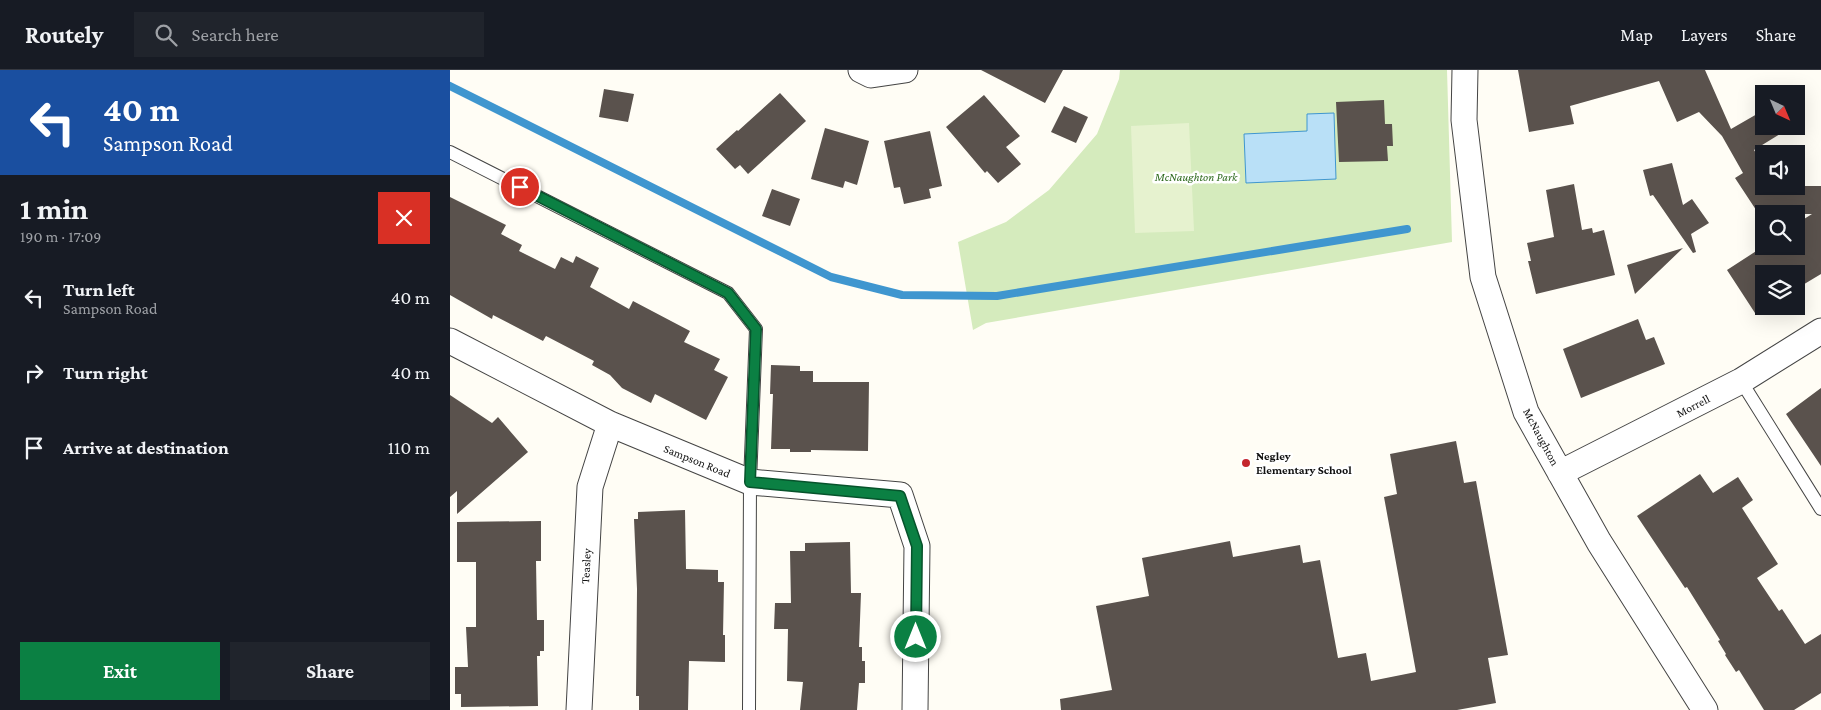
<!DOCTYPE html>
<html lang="en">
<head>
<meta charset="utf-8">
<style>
	body { margin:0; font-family:"Crimson Pro",serif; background:#20242c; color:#f1f3f6; height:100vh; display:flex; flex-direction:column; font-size:19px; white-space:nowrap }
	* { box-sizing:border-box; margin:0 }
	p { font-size:16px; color:#9ea1a6 }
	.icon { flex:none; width:28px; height:28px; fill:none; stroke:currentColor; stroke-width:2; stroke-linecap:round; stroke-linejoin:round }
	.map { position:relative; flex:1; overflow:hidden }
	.side { display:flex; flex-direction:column; background:#171b24; width:450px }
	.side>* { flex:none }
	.guide { background:#1a4fa0; color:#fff; overflow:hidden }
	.needle { width:32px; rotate:136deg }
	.controls { position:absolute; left:1305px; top:15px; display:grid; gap:10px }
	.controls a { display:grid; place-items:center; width:50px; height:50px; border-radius:0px; background:#171b24; box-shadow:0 5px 20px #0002; font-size:25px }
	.pin { position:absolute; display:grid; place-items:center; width:42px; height:42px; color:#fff; margin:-21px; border:2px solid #fff; border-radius:50%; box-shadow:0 1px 5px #0007 }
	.me { position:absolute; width:55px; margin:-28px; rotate:0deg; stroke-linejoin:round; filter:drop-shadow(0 0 4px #0008) }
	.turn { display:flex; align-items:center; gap:18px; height:105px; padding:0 20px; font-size:22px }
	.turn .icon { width:65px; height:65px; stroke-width:2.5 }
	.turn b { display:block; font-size:35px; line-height:42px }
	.round { display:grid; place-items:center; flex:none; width:52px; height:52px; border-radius:0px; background:#20242c }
	.overview { display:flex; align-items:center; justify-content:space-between; height:85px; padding:0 20px }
	h1 { font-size:30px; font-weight:700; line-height:38px }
	.primary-button { display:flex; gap:10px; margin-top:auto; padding:10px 20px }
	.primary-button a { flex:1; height:58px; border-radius:0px; background:#0b8043; color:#fff; font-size:20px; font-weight:700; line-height:58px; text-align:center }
	.primary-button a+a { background:#20242c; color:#f1f3f6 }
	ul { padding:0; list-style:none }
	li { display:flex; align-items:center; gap:15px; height:75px; padding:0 20px }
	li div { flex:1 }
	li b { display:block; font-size:19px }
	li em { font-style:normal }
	header { display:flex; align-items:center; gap:30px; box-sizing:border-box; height:70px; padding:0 25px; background:#171b24; border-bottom:1px solid #363941 }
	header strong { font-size:24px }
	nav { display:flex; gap:28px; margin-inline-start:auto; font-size:18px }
	.search { width:350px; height:45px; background:#20242c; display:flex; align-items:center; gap:12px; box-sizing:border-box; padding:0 18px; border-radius:0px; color:#9ea1a6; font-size:19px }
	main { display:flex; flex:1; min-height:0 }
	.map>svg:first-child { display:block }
	.green { fill:#d5ebbd }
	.pitch { fill:#e6f2cf }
	.water { fill:#b9e0f7; stroke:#3f96cf }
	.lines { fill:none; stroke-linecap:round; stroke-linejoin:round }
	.stream { stroke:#3f96cf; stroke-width:8 }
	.building { fill:#5a524d }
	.service-casing { stroke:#444; stroke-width:14 }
	.minor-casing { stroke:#444; stroke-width:27 }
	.service { stroke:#fff; stroke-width:12 }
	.minor { stroke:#fff; stroke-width:25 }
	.route-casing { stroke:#07532c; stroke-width:12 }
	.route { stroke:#0b8043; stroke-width:9 }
	.poi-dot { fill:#c4262e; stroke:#fff; stroke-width:2 }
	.labels { text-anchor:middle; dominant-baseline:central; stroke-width:5; stroke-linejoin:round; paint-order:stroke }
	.park-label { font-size:12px; font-style:italic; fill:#2f6b1f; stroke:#fff }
	.street-label { font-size:12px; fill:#111; stroke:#fff }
	.poi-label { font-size:12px; font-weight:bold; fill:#111; stroke:#fff; text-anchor:start }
</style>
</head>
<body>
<header>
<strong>Routely</strong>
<div class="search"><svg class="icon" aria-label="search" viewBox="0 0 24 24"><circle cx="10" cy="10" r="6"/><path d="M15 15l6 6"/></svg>Search here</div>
<nav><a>Map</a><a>Layers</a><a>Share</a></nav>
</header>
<main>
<section class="side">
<div class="guide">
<div class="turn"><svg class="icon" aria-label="left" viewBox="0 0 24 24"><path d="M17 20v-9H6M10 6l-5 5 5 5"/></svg><div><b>40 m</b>Sampson Road</div></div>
</div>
<div class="overview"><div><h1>1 min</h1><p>190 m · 17:09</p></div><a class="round" style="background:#d93025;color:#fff"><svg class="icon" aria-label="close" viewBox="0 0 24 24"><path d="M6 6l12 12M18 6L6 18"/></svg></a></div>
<ul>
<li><svg class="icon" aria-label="left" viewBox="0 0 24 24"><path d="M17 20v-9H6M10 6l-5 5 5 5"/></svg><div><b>Turn left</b><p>Sampson Road</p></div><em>40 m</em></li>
<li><svg class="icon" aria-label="right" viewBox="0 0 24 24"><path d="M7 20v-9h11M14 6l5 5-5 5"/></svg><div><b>Turn right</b></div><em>40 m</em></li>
<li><svg class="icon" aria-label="arrive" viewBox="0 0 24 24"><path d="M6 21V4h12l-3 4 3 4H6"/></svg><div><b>Arrive at destination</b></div><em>110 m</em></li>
</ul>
<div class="primary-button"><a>Exit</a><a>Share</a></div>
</section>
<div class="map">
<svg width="1371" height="640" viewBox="0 0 1371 640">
	<rect width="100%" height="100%" fill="#fffdf5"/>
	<path class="green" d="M 670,0 L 997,0 L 1002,172 L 536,253 L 523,260 L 508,172 L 556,152 L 599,120 L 647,64 L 669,9 Z"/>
	<path class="pitch" d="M 739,53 L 744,161 L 685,163 L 681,56 Z"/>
	<path class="water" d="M 884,43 L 886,109 L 796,113 L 794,64 L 857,61 L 857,44 Z"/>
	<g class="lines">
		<path class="stream" d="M 0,16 L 381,207 L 452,225 L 547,226 L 957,159"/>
	</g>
	<path class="building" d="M 531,0 L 613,0 L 595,33 Z
		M 1068,0 L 1255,0 L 1281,59 L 1314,40 L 1314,56 L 1343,56 L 1304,80 L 1311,91 L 1314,89 L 1314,116 L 1371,116 L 1371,204 L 1346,219 L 1346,204 L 1314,204 L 1315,236 L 1305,243 L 1277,200 L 1314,176 L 1346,176 L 1346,154 L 1362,144 L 1314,144 L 1314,152 L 1285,108 L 1293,103 L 1272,66 L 1249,42 L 1227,52 L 1209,11 L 1120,36 L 1124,54 L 1079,62 Z
		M 154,19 L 184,24 L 178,52 L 149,47 Z
		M 330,23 L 356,51 L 298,104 L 290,95 L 285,99 L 266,79 L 287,60 L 288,61 Z
		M 534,25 L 570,66 L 556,77 L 571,94 L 548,113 L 537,101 L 535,103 L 496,57 Z
		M 934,30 L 935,54 L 942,54 L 943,76 L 937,76 L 938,91 L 889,92 L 886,32 Z
		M 614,36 L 638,47 L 626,73 L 601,62 Z
		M 375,58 L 419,71 L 407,115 L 395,111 L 393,118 L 361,109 Z
		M 480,61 L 492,116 L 479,119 L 481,128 L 454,134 L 450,117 L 444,118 L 434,71 Z
		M 1222,93 L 1233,135 L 1242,129 L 1259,153 L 1241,164 L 1246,182 L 1243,183 L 1203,125 L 1200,126 L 1193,100 Z
		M 1124,114 L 1132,160 L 1142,158 L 1143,163 L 1154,160 L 1165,205 L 1086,224 L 1078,191 L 1081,191 L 1077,173 L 1104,167 L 1096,120 Z
		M 322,119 L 350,129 L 340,156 L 312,146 Z
		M 0,127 L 56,155 L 51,164 L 72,175 L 69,181 L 105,199 L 111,187 L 123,193 L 126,186 L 149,198 L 140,217 L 179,239 L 183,231 L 240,261 L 234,272 L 270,289 L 264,300 L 278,307 L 256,350 L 205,324 L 201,333 L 172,318 L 160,305 L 142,295 L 144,291 L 96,266 L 93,271 L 43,245 L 42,249 L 0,225 Z
		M 1233,178 L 1185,224 L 1177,195 Z
		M 1188,249 L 1196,270 L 1204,267 L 1215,294 L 1131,328 L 1113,279 Z
		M 321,295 L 350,296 L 350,301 L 363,301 L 363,312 L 419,312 L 418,381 L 361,380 L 361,382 L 340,382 L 340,379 L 321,379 L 323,324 L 320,324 Z
		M 1371,318 L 1371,396 L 1336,344 Z
		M 0,325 L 42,353 L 48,347 L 78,382 L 7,444 L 7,421 L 0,427 Z
		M 1006,371 L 1014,413 L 1026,411 L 1058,585 L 1038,588 L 1046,633 L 1007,640 L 611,640 L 610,629 L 662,620 L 646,536 L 699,526 L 692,488 L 780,471 L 783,487 L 850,475 L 853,493 L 870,490 L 888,588 L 916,583 L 921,611 L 966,602 L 934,427 L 947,424 L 940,384 Z
		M 1250,404 L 1263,423 L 1288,407 L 1303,430 L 1292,438 L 1328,494 L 1307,508 L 1329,541 L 1332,539 L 1355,574 L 1371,564 L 1371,623 L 1344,640 L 1314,640 L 1289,600 L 1286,602 L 1275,585 L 1276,584 L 1268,571 L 1270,570 L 1237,517 L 1235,518 L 1187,446 Z
		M 235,440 L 236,499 L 268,500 L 268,512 L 274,512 L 273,565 L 275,565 L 275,592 L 239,591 L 238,640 L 189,640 L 189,626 L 186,626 L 187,519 L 184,449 L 188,449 L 188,442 Z
		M 91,451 L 91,491 L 86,491 L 87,550 L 94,550 L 94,581 L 90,581 L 90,586 L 87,586 L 88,636 L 11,637 L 11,624 L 5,624 L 5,597 L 18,597 L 16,557 L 26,557 L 26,492 L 7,492 L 7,452 Z
		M 400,472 L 401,523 L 411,523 L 409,577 L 412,577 L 412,591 L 415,591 L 415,613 L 409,613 L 407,640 L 350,640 L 353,612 L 337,611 L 338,559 L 324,559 L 325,533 L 341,533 L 340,481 L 355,481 L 355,473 Z"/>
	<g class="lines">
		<defs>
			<path id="service" d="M 0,82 L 278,223 L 306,259 L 300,412 L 299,640
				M 1291,311 L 1371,439"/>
			<path id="minor" d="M 411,0 L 421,5 L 455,0
				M 1015,0 L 1014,50 L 1033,207 L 1076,342 L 1149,472 L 1255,640
				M 0,271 L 160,354 L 300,412 L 450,425 L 467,476 L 465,640
				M 1110,403 L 1291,311 L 1371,261
				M 129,640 L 140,417 L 160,354"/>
		</defs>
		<use href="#service" class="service-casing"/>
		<use href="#minor" class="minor-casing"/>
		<use href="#service" class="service"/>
		<use href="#minor" class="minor"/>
	</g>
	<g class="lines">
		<defs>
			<path id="route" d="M 70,117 L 278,223 L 306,259 L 300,412 L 450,426 L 467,476 L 466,567"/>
		</defs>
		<use href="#route" class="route-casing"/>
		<use href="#route" class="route"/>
	</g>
	<circle class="poi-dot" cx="796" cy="393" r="5"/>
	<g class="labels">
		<g class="park-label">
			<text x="746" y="107">McNaughton Park</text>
		</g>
		<g class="street-label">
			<text transform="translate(1243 336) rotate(-27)">Morrell</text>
			<text transform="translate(1091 367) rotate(62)">McNaughton</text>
			<text transform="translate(247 391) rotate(22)">Sampson Road</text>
			<text transform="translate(136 496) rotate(-87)">Teasley</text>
		</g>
		<g class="poi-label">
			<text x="806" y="386">Negley<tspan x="806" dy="14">Elementary School</tspan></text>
		</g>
	</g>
</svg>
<div class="controls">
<a><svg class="needle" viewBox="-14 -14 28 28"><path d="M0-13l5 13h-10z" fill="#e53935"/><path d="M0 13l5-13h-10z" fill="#9ea1a6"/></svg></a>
<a><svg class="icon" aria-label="sound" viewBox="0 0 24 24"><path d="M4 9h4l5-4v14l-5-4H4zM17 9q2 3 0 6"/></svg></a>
<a><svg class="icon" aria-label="search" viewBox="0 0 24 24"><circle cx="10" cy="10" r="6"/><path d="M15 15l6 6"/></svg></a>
<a><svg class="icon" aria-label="layers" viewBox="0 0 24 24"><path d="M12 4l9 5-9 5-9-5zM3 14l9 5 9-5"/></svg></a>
</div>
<div class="pin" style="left:70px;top:117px;background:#d93025"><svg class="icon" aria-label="arrive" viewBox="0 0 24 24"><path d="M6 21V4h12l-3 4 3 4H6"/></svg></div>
<svg class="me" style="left:466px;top:567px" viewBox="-20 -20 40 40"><circle r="17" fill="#0b8043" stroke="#fff" stroke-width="3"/><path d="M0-11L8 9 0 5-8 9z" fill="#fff"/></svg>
</div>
</main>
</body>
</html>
